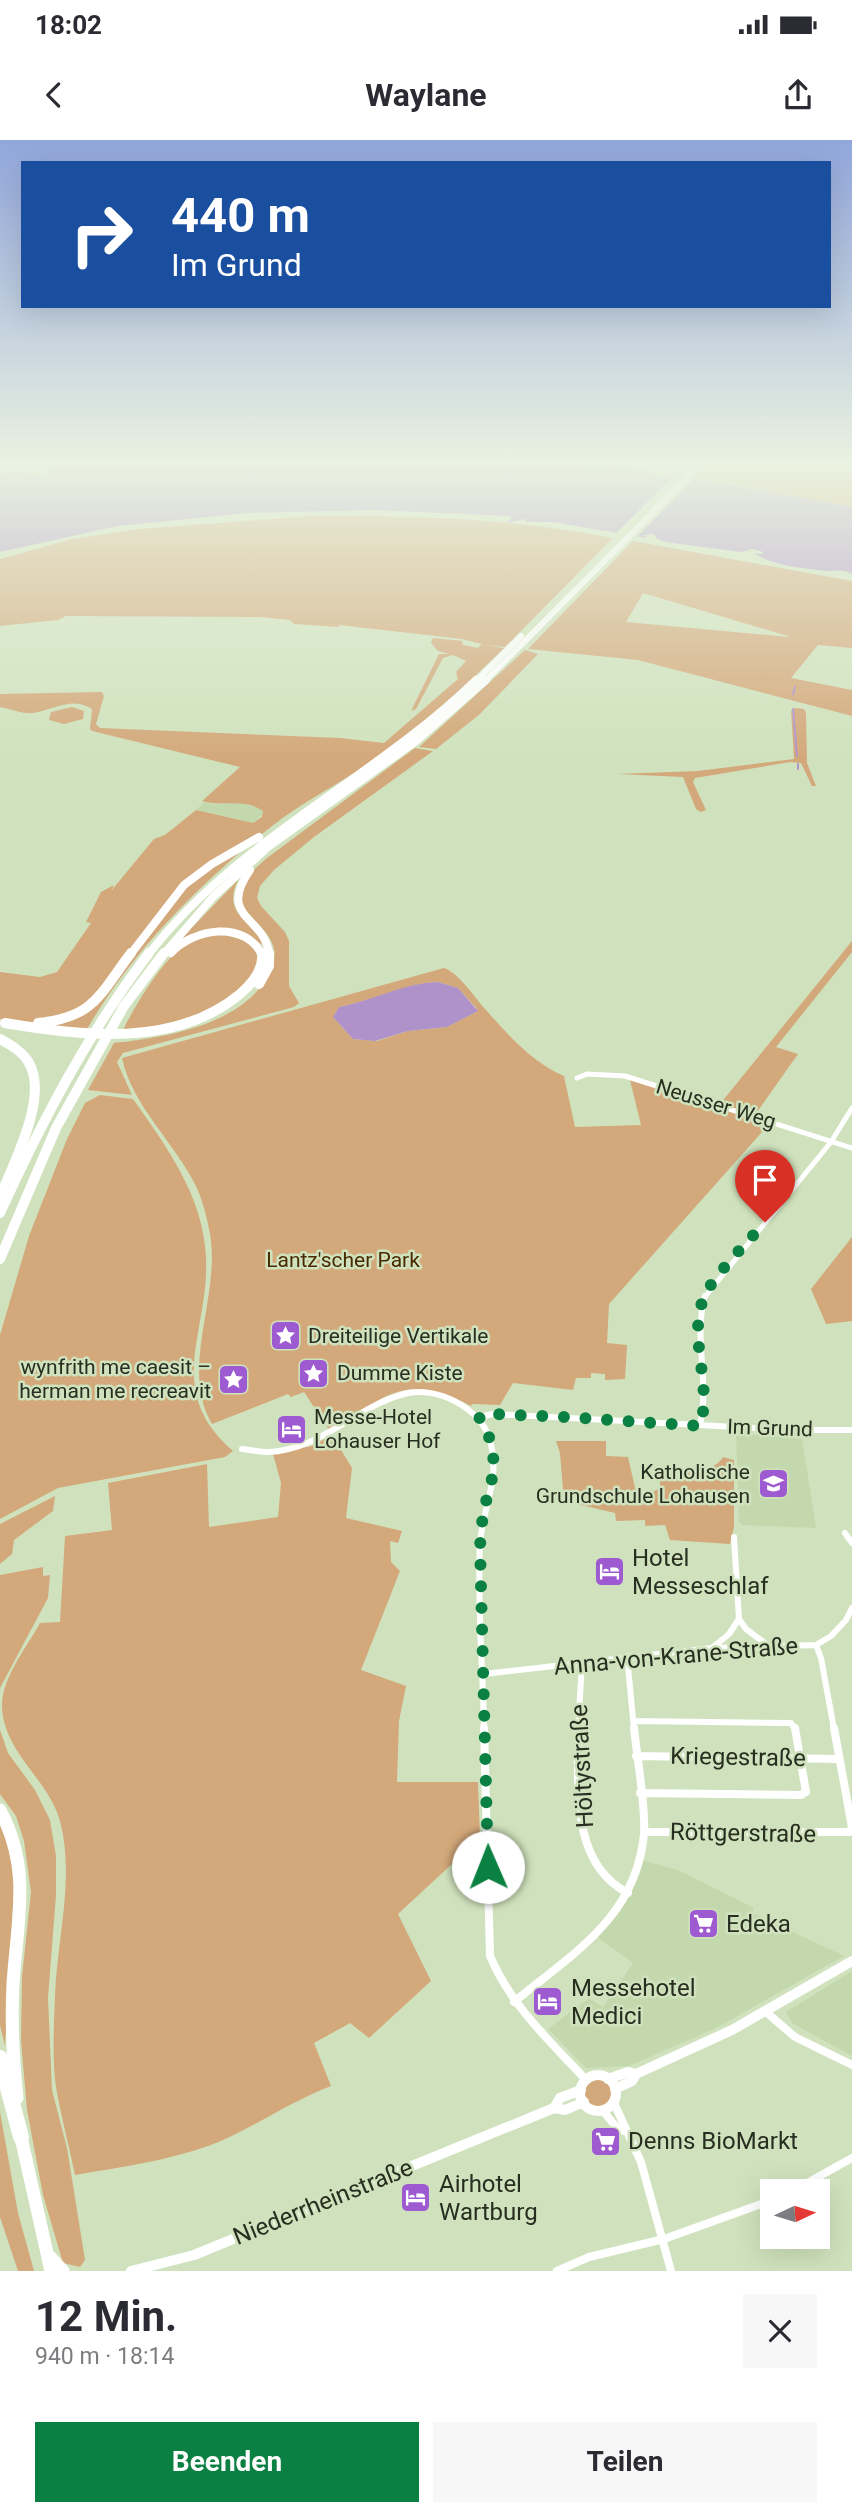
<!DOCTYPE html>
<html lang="de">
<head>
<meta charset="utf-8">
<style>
	body { margin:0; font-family:Roboto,sans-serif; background:#f7f7f7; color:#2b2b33; height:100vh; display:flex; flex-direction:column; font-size:26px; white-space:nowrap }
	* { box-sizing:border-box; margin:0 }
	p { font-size:23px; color:#7c7c81 }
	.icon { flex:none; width:38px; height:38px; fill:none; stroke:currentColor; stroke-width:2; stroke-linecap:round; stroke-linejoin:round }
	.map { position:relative; height:2131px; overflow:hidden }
	.details { display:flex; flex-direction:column; background:#fff; flex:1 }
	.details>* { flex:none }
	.banner { position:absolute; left:21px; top:21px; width:810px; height:147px; border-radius:0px; box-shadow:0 7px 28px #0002; background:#1a4fa0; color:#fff; overflow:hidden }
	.needle { width:46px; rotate:86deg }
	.buttons { position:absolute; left:760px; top:2039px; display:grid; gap:14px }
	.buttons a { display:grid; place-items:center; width:70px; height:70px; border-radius:0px; background:#fff; box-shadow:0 7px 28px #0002; font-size:35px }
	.pin { position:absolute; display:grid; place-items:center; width:60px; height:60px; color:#fff; margin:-72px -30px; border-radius:50% 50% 50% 0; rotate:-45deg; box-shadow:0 0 7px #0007 }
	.pin .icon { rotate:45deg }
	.me { position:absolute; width:77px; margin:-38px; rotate:359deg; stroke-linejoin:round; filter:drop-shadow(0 0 5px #0008) }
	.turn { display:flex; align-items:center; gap:24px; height:147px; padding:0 35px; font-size:32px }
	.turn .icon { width:91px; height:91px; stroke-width:2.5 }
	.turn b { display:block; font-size:49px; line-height:60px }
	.round { display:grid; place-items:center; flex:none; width:74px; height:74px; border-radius:0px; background:#f7f7f7 }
	.headline { display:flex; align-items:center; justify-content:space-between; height:119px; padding:0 35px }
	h1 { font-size:42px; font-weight:700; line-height:52px }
	.button { display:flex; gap:14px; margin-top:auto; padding:14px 35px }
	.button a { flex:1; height:80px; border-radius:0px; background:#0b8043; color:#fff; font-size:28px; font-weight:700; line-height:80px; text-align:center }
	.button a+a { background:#f7f7f7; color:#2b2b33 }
	.status { display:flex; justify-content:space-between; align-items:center; height:49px; padding:0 35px; background:#fff; direction:ltr }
	.status svg { height:19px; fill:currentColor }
	header { display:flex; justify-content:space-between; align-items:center; height:91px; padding:0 35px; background:#fff; font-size:32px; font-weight:700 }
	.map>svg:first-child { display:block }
	.built { fill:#c4d8ad }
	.green { fill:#d3a87a; fill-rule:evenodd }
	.water { fill:#b092cb }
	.pier { fill:#d0e2bd }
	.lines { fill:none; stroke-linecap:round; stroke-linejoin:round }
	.stream { stroke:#b092cb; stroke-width:2 }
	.minor-far2 { stroke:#fff; stroke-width:5 }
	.minor-far1 { stroke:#fff; stroke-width:6 }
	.minor { stroke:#fff; stroke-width:8 }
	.tertiary { stroke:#fff; stroke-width:10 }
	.primary { stroke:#fff; stroke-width:13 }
	.motorway-far3 { stroke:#fff; stroke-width:6 }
	.motorway-far2 { stroke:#fff; stroke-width:8 }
	.motorway-far1 { stroke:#fff; stroke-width:10 }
	.motorway { stroke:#fff; stroke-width:16 }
	.route { stroke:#0b8043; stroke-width:12; stroke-dasharray:0 21.6 }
	.labels { text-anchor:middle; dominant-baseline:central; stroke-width:5; stroke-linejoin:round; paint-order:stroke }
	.street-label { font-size:21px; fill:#282e20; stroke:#d0e2bd }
	.park-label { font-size:21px; fill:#492a00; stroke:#d0e2bd }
	.poi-label { font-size:21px; fill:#282e20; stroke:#d0e2bd; text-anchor:start }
	.near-poi-label { font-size:24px; fill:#282e20; stroke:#d0e2bd; text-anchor:start }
	.near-street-label { font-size:24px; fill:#282e20; stroke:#d0e2bd }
</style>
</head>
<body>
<div class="status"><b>18:02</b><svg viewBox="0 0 49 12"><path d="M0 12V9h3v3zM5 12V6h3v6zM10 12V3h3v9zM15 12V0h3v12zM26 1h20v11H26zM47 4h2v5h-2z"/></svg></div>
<header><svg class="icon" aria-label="back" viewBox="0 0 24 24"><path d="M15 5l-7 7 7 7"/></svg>Waylane<svg class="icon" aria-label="share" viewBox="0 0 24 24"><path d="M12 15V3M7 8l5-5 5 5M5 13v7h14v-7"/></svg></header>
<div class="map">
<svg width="852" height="2131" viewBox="0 0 852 2131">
	<rect width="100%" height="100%" fill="#d0e2bd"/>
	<path class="built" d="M 204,662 L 216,665 L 235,662 L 261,668 L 263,674 L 253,683 L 196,670 Z
		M 740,1294 L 802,1298 L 816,1388 L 742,1385 L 739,1382 L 736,1295 Z
		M 642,1720 L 678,1730 L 754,1768 L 752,1773 L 844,1816 L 714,1889 L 629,1926 L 586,1928 L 548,1889 L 589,1858 L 603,1867 L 633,1823 L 593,1794 L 608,1779 Z
		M 852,1831 L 852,1916 L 792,1883 L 786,1872 Z"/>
	<path class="green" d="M 703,324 L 852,324 L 852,367 L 691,336 Z
		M 311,376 C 413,376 513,378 613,398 L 505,507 L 485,505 L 504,508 C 467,544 430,579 388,610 C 351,638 308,658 272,686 C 200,743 131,812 86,891 L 37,886 L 0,879 L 0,832 L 40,837 L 57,832 L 91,783 L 86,782 L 101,752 L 114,745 L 111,751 L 154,699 L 165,695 L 196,670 L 253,683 L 262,677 L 263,671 C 242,657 223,668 202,661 L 240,627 L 92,591 L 90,589 L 92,569 C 72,556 54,570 33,573 C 22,574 11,569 0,567 L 0,554 L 102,552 L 104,556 L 96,584 L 100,588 L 340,598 L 384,603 L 458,539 L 456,532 L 466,521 L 453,515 L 443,518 L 416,569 L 411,571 L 439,514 L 449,514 L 438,511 L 431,503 L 433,498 L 462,501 L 463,505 L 478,508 L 482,504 L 462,499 L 339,485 L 338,487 L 294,484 L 290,480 L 260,477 L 66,476 L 58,480 L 0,486 L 0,419 L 72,399 L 139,389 Z
		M 633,401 L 852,441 L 852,508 L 818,505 L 791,538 L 852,550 L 852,576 L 638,520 L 528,509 ZM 643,453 L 788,496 L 788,497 L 626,482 Z
		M 525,510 L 538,514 L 480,574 L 436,609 L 419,607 Z
		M 72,567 L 84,571 L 83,579 L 64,584 L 49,580 L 51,572 Z
		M 795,568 L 804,569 L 806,573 L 807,623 L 816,646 L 812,646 L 801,623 L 790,622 L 695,638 L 693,642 L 706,670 L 701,672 L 696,669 L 683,637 L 618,634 L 698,631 L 794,619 L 791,571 Z
		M 415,608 L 433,611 L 314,697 L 274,730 L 260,746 L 257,758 L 261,766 L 285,792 L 289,801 L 289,846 L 299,863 L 294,867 L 123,913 L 117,922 L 132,955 L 88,950 L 114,903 C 163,898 243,885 268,835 C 272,826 276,819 274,809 C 269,787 245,778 239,756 L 251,732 L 267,718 Z
		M 238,740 C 221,775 253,779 264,806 L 247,794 L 191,794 L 181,799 Z
		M 223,794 L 252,803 L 259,820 C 256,826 254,834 250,840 C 225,876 162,885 122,892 C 135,865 168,809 196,798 C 204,795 215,795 223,794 Z
		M 852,801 L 852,812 L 776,907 L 798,914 L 755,975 L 720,964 Z
		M 444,828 C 460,834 474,857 486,870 C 509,896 532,922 564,936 L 575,987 L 641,985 L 630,940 L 770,983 L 609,1164 L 607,1203 L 627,1205 L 625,1239 L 605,1240 L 605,1234 L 591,1233 L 591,1238 L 576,1238 L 573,1250 L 513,1243 L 500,1265 L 472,1264 L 471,1266 C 402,1230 387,1258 329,1290 L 304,1252 L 291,1257 L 288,1254 L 212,1284 C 179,1228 221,1156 210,1094 C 207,1078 203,1062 197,1048 C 176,1004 132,966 122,918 ZM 438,842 L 458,848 L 477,869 L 476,872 L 447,887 L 408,891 L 377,901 L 353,899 L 333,877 L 339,867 C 372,861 404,844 438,842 Z
		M 100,955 L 133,959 C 167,1007 203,1056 206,1117 C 210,1192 162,1249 233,1311 L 225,1317 L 58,1348 L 0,1379 L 0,1195 L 29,1096 L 67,999 L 85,963 Z
		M 852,1097 L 852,1181 L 826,1184 L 811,1149 Z
		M 332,1295 L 352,1328 L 346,1378 L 402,1391 L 398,1403 L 390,1401 L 391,1422 L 400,1431 L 361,1530 L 406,1546 L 399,1581 L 397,1642 L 478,1642 L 480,1698 L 398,1774 L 431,1841 L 369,1898 L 350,1883 L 314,1903 L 331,1946 C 289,1962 252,1989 211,2005 C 167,2021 121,2027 75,2035 C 69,2006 61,1976 56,1947 C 52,1919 54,1885 55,1856 C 57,1799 75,1738 60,1681 C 48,1638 2,1612 2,1564 C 3,1536 27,1507 40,1483 L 60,1482 L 65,1396 L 112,1390 L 108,1343 L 207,1324 L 209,1387 L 278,1377 L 281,1343 L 273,1314 L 312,1306 Z
		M 556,1301 L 606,1301 L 606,1316 L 628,1317 L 636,1352 L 651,1353 L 660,1348 L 660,1335 L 666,1331 L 688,1330 L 689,1326 C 703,1328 714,1331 723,1317 L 734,1320 L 734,1387 L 730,1404 L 670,1400 L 665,1385 L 645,1386 L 645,1380 L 616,1381 L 615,1373 L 564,1361 L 560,1313 Z
		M 55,1356 L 53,1371 L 14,1400 L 12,1414 L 0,1424 L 0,1384 Z
		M 43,1427 L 43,1436 L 50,1435 L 48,1458 L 0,1548 L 0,1435 Z
		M 0,1590 L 8,1613 L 35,1650 L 50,1680 L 56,1716 L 56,1755 L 48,1858 L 52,1950 L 67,2008 L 85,2120 L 80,2127 L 63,2123 L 43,2055 L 27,1970 L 21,1900 L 22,1837 L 31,1752 L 24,1701 L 16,1676 L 0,1654 Z
		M 0,1685 L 8,1699 L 15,1732 L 5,1906 L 0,1885 Z
		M585 1953a13 13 0 1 1 26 0a13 13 0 1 1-26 0Z
		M 0,1972 L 18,2073 L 34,2131 L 18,2131 L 0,2077 Z"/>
	<path class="water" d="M 56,324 L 586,324 L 597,329 L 610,325 L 654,332 L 657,336 L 672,334 L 852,367 L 852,434 C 844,429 839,431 830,431 C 808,429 772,426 754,413 L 762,414 L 763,412 L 752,409 L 742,412 L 665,402 L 656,398 L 654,394 L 644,395 L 646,398 L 553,382 L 526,382 L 524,379 L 506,383 L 512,378 L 509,376 L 375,370 L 247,373 L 118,386 L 0,412 L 0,333 C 16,331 33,330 45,339 L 48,337 L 48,330 Z
		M 438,842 L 458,848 L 478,871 L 447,887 L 408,891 L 375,901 L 353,899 L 333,877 L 339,867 C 372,861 403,843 438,842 Z"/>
	<path class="pier" d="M 678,332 L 698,335 L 634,400 L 614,395 Z"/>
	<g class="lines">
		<path class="stream" d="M 793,554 L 795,547
			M 793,569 L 797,616
			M 798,624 L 798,629"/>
		<path class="minor-far2" d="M 577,938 L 587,934 L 625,936 L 852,1008
			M 704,1158 L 831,1002 L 852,968"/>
		<path class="minor-far1" d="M 479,1277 L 493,1274 L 790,1290 L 852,1290
			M 700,1285 C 710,1242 693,1198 705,1156
			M 242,1309 C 251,1310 260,1312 268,1312 C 319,1311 357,1266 404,1254 C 436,1245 481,1268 490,1300 C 501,1340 483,1364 480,1404 C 477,1465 483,1528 484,1589
			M 845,1393 L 852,1403
			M 739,1479 L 746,1489 L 770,1507
			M 816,1505 L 821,1518 L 834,1589
			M 712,1508 L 729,1494 L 739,1479 L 734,1397
			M 627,1516 L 634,1589
			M 484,1534 L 712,1508 L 816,1505 L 831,1496 L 846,1480 L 852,1468
			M 634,1581 L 791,1583 L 795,1589
			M 578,1589 L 582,1523"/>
		<path class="minor" d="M 484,1588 L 490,1816 C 511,1866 550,1901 586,1940
			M 578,1588 C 579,1644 569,1723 628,1753
			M 636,1616 L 839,1619
			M 640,1653 L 801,1655 L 806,1652 L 795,1588
			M 644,1692 L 849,1692 L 852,1687 L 834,1588
			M 514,1862 C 573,1813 636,1778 644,1694 C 646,1666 637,1618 634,1588
			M 766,1872 L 795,1897 L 852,1925
			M 614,1963 L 641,2022 L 671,2131
			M 603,1971 L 618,1989 L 627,1992
			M 793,2051 L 852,2018
			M 557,2131 L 589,2117 L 664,2099 L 772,2060"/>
		<path class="tertiary" d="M580 1953a18 18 0 1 1 36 0a18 18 0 1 1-36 0Z
			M 608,1939 L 628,1932 L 636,1934
			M 615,1949 L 632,1941 L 636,1934 L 732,1890 L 852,1821
			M 554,1968 L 560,1958 L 581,1950
			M 131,2131 L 194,2115 L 554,1968 L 565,1970 L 584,1962"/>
		<path class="primary" d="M 0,1670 C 32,1730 17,1780 13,1844 C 11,1882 13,1920 17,1958
			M 20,1993 L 51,2131
			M 50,2117 L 63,2131"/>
		<path class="motorway-far3" d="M 475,542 L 521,496
			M 484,542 L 701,324"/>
		<path class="motorway-far2" d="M 250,730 C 216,779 266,776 269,815
			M 171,813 C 194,788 245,780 262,815
			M 130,815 L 184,745 L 212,724 L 259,697
			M 148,815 C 237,699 373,640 476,540
			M 163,815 L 213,757 L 268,707 L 415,602 L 486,540"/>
		<path class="motorway-far1" d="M 259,844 L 269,826 L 269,813
			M 5,883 C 82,896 175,908 240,854 C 253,843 264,830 262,813
			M 38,883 C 95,877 99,855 131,813
			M 0,899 C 11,905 23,912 29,923 C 49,957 13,1024 0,1057
			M 0,1073 C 42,981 88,893 149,813
			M 0,1119 L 56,988 L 124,866 L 164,813"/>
		<path class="motorway" d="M 0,1918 L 21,1997"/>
	</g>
	<linearGradient id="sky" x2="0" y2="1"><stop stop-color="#91a6dc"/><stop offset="0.52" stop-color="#eaf2e1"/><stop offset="1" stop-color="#eaf2e1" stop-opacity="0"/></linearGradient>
	<rect width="852" height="622" fill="url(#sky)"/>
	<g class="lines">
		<path class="route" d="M 488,1727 L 480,1406 L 483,1373 L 495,1327 L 489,1297 L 479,1277 L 493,1274 L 566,1277 L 700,1286 C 713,1245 687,1197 704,1157 C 713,1136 749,1101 765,1082"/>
	</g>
	<defs>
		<symbol id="sight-square" viewBox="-11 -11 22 22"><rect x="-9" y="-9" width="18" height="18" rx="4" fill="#9e5bd1" stroke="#d0e2bd"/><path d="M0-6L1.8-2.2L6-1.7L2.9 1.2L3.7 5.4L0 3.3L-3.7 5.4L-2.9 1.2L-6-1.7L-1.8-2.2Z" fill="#fff"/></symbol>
		<symbol id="hotel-square" viewBox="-11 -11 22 22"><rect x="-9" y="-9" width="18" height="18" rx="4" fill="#9e5bd1" stroke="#d0e2bd"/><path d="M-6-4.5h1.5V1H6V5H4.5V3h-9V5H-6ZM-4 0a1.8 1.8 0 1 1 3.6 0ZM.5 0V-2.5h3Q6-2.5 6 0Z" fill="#fff"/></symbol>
		<symbol id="school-square" viewBox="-11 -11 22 22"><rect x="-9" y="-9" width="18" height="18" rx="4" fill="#9e5bd1" stroke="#d0e2bd"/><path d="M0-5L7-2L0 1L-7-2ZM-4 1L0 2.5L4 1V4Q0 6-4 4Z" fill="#fff"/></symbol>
		<symbol id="supermarket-square" viewBox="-11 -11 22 22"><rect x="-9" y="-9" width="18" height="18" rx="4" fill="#9e5bd1" stroke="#d0e2bd"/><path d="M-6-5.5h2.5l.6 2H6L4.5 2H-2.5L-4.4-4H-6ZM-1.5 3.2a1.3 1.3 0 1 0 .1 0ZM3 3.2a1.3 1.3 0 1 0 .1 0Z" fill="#fff"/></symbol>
	</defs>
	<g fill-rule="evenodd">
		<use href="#sight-square" x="268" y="1178" width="35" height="35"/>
		<use href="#sight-square" x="296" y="1216" width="35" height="35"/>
		<use href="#sight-square" x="216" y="1222" width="35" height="35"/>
		<use href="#hotel-square" x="274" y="1272" width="35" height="35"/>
		<use href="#school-square" x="756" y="1326" width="35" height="35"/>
		<use href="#hotel-square" x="592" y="1414" width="35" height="35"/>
		<use href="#supermarket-square" x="686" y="1766" width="35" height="35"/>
		<use href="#hotel-square" x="530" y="1844" width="35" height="35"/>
		<use href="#supermarket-square" x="588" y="1984" width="35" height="35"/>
		<use href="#hotel-square" x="398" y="2040" width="35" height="35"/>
	</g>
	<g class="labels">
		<g class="street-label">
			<text transform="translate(716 964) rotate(17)">Neusser Weg</text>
			<text transform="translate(770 1288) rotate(2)">Im Grund</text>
		</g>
		<g class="park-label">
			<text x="343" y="1120">Lantz'scher Park</text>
		</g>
		<g class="poi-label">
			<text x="308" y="1196">Dreiteilige Vertikale</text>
			<text x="211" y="1227" text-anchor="end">wynfrith me caesit –<tspan x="211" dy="24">herman me recreavit</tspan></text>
			<text x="337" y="1233">Dumme Kiste</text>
			<text x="314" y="1277">Messe-Hotel<tspan x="314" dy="24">Lohauser Hof</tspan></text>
			<text x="750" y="1332" text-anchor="end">Katholische<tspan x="750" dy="24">Grundschule Lohausen</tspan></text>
		</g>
		<g class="near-poi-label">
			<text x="632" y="1418">Hotel<tspan x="632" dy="28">Messeschlaf</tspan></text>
			<text x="726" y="1784">Edeka</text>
			<text x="571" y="1848">Messehotel<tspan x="571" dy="28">Medici</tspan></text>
			<text x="628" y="2001">Denns BioMarkt</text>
			<text x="439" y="2044">Airhotel<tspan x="439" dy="28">Wartburg</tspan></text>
		</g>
		<g class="near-street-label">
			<text transform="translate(676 1516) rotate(-5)">Anna-von-Krane-Straße</text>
			<text transform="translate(738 1617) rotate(1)">Kriegestraße</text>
			<text transform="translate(582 1626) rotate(-93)">Höltystraße</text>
			<text transform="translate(743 1693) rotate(1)">Röttgerstraße</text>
			<text transform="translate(323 2062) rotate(-22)">Niederrheinstraße</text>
		</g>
	</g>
</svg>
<div class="buttons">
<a><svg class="needle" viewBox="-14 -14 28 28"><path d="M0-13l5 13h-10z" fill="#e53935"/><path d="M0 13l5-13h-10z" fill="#7c7c81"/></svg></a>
</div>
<div class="pin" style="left:765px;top:1082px;background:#d93025"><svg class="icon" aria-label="arrive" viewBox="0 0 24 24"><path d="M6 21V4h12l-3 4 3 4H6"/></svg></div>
<svg class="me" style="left:488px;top:1727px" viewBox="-20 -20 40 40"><circle r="19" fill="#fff"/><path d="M0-13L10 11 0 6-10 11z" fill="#0b8043"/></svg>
<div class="banner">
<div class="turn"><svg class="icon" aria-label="right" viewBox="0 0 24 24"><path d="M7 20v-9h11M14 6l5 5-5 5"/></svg><div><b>440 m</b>Im Grund</div></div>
</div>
</div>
<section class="details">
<div class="headline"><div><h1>12 Min.</h1><p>940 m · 18:14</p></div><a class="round"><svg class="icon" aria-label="close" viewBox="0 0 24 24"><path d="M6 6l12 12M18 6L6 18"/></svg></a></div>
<div class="button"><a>Beenden</a><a>Teilen</a></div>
</section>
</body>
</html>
